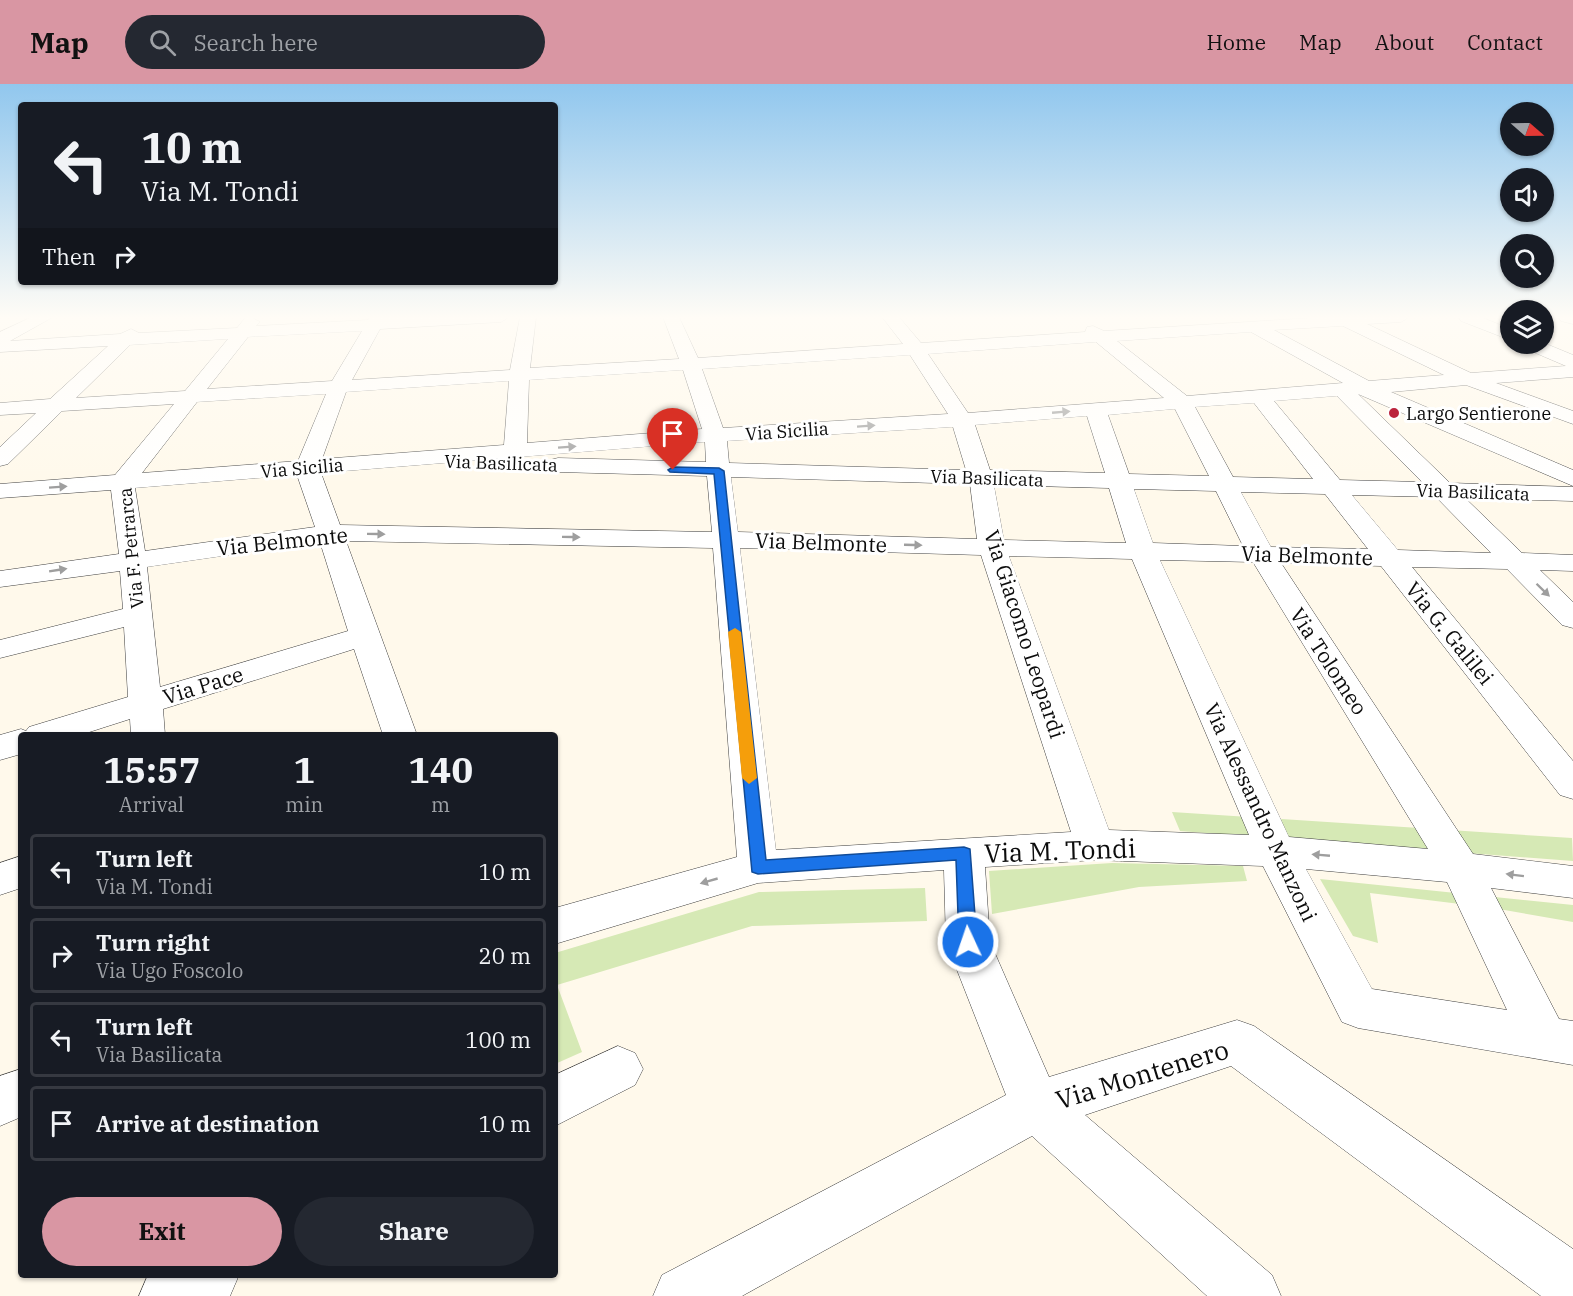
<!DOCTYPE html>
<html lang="en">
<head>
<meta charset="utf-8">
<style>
	body { margin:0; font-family:"IBM Plex Serif",serif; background:#242831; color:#f1f3f6; height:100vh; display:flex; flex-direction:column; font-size:22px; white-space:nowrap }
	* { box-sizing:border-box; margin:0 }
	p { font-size:20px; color:#9ea1a6 }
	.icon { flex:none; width:33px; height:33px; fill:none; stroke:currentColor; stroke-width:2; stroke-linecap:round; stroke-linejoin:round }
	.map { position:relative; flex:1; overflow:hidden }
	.details { position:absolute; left:18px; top:648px; width:540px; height:546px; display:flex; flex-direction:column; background:#171b24; border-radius:6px; box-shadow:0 2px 4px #0004 }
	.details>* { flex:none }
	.top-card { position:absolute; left:18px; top:18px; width:540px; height:183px; border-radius:6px; box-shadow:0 2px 4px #0004; background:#171b24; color:#f1f3f6; overflow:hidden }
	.needle { width:39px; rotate:110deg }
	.tools { position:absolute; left:1500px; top:18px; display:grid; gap:12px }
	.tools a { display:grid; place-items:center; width:54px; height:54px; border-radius:50%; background:#171b24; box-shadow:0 2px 4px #0004; font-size:30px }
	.pin { position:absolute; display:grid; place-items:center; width:51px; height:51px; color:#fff; margin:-62px -26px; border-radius:50% 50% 50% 0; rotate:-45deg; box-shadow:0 0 6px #0007 }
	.pin .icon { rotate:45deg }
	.me { position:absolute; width:66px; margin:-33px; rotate:357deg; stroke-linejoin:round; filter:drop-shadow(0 0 4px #0008) }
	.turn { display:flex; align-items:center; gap:21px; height:126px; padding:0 24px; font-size:27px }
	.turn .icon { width:78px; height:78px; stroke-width:2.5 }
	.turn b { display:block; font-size:42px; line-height:51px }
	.then { display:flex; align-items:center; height:57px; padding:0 24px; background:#0003; gap:12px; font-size:22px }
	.eta { display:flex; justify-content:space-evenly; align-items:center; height:102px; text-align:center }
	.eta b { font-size:36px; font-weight:700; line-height:42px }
	.cta { display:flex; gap:12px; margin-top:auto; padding:12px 24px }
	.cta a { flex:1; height:69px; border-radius:36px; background:#d996a3; color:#111; font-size:24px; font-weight:700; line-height:69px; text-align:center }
	.cta a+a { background:#242831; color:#f1f3f6 }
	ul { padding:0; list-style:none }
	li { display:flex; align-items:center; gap:18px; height:75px; margin:0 12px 9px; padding:0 12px; border:3px solid #363941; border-radius:6px }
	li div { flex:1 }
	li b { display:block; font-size:22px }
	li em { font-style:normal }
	header { display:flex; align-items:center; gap:36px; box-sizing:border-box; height:84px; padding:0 30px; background:#d996a3; color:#111 }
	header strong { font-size:28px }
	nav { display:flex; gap:33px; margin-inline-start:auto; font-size:21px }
	.search { width:420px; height:54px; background:#242831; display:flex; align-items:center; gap:15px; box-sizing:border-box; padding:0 21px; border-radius:33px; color:#9ea1a6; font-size:22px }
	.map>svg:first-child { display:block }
	.green { fill:#d6e9b5 }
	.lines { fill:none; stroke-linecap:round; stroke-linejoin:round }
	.minor-casing { stroke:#3f3f3f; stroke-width:1 }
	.minor { fill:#fff; fill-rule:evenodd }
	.oneway { fill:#9e9e9e }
	.route { fill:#1a73e8; stroke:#114b97; stroke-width:1.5 }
	.slow { fill:#f59e0b }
	.poi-dot { fill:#bc243d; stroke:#fff; stroke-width:2 }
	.labels { text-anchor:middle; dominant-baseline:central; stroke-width:6; stroke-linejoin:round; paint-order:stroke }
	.far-poi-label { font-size:18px; fill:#0c0c0c; stroke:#fff; text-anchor:start }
	.far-street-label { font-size:18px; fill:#0c0c0c; stroke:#fff }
	.street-label { font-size:21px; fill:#0c0c0c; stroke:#fff }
	.near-street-label { font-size:26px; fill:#0c0c0c; stroke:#fff }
</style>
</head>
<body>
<header>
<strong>Map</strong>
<div class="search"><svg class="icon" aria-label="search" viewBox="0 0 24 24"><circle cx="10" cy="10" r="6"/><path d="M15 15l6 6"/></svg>Search here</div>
<nav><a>Home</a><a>Map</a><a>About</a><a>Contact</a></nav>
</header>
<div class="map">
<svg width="1573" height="1212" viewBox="0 0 1573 1212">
	<rect width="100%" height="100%" fill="#fff9eb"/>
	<path class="green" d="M 1172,728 L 1572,754 L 1573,777 L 1180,747 Z
		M 1112,779 L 1243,782 L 1247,797 L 1139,803 L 992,830 L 989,787 Z
		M 1320,795 L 1573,821 L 1573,838 L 1493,824 L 1370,809 L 1378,859 L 1353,852 Z
		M 925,804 L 927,837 L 752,842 L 557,901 L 582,968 L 555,980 L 555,869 L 759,808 Z"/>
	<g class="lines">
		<defs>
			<path id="minor" d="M 32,233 L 53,233 L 10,257 L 120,250 L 131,245 L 139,249 L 237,244 L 245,234 L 251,233 L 260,238 L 256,242 L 368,236 L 370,233 L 509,233 L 501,238 L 380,245 L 352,296 L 510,286 L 520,233 L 536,233 L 530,284 L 679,275 L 663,233 L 679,233 L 698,274 L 903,260 L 882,233 L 899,233 L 921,259 L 1085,248 L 1087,243 L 1093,242 L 1104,247 L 1327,233 L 1409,233 L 1401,238 L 1367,240 L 1471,289 L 1566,282 L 1524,264 L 1521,260 L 1544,259 L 1573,271 L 1573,293 L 1496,299 L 1573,327 L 1573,340 L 1466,301 L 1391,308 L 1573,386 L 1573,402 L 1358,310 L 1450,399 L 1573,403 L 1573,417 L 1465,414 L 1522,469 L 1573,471 L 1573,487 L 1540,486 L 1573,518 L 1573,544 L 1562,541 L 1507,485 L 1412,483 L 1573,677 L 1573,715 L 1560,711 L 1381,482 L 1281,479 L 1473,770 L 1573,782 L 1573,814 L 1491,804 L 1559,935 L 1573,937 L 1573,981 L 1358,944 L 1342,938 L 1263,782 L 1095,776 L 985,783 L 990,858 L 1049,993 L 1237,936 L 1254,942 L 1573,1165 L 1573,1212 L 1541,1212 L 1231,982 L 1085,1031 L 1272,1191 L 1281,1212 L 1207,1212 L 1032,1052 L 742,1212 L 653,1212 L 662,1191 L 1006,1011 L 946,858 L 944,786 L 758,799 L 555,860 L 555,824 L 737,773 L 713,464 L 346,457 L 417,651 L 383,651 L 354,565 L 163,625 L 165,651 L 131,651 L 130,635 L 80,651 L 21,651 L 21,670 L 0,676 L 0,651 L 21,645 L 26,647 L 29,643 L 128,613 L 124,543 L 0,574 L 0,556 L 123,525 L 120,487 L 0,503 L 0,487 L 119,470 L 111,406 L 0,414 L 0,400 L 115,391 L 174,320 L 62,327 L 8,380 L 0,382 L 0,363 L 36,329 L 0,331 L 0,319 L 50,315 L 108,262 L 0,268 L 0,248 ZM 1343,242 L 1444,291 L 1369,297 L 1274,246 ZM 362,247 L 332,297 L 207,305 L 248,253 ZM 1251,248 L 1343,299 L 1187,312 L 1117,257 ZM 228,255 L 185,307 L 76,314 L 130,261 ZM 1096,258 L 1164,314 L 968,329 L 928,270 ZM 910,271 L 948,330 L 723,344 L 702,285 ZM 683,286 L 702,345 L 527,359 L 529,296 ZM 509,297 L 504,361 L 322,375 L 346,308 ZM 326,310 L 298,377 L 142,389 L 197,318 ZM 1337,312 L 1422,398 L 1340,396 L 1274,317 ZM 1254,319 L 1313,395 L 1233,393 L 1195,323 ZM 1175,325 L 1209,392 L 1129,390 L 1108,331 ZM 1087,332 L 1105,389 L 990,386 L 975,341 ZM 953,343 L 966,386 L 729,379 L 727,357 ZM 705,358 L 706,378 L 558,374 L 550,376 L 546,381 L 550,386 L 558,388 L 707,392 L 712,448 L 340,441 L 321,389 ZM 297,391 L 315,443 L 145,467 L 135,404 ZM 731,393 L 970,400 L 977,455 L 738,448 ZM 994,401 L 1109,404 L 1126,459 L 1004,456 ZM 1134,405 L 1216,407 L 1243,462 L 1153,459 ZM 1241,408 L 1325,410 L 1368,465 L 1271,463 ZM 1352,411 L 1436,413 L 1491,469 L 1398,466 ZM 320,458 L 348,547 L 160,603 L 147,483 ZM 740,464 L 981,471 L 1071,748 L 776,766 ZM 1009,472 L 1132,475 L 1249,751 L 1109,746 ZM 1160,476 L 1253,478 L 1428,765 L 1289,753 ZM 1306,785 L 1447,798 L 1507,926 L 1372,905 Z
				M 1459,233 L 1481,233 L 1510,245 L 1510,256 L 1461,237 Z
				M 1559,233 L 1573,233 L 1573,240 L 1561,237 Z
				M 21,772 L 21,804 L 0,811 L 0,779 Z
				M 618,962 L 635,969 L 643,985 L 635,1001 L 555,1042 L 555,991 Z
				M 21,985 L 21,1033 L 0,1042 L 0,992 Z
				M 148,1191 L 239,1191 L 230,1212 L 139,1212 Z"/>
		</defs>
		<use href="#minor" class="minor-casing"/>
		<use href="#minor" class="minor"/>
	</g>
	<defs><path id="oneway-solid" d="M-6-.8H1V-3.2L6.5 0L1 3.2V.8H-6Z" transform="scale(1.5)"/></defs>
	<g class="oneway">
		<use href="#oneway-solid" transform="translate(1061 328) rotate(-5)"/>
		<use href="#oneway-solid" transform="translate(866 342) rotate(-4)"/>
		<use href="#oneway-solid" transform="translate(567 363) rotate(-4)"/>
		<use href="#oneway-solid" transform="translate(58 403) rotate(-4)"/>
		<use href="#oneway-solid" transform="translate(376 450) rotate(1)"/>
		<use href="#oneway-solid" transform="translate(571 453) rotate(1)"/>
		<use href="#oneway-solid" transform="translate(913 461) rotate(2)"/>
		<use href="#oneway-solid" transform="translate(58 486) rotate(-9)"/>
		<use href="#oneway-solid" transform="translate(1543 506) rotate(44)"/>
		<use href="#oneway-solid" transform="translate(1321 771) rotate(-175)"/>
		<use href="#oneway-solid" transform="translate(1515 791) rotate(-173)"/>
		<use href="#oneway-solid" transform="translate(709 797) rotate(164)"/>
	</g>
	<linearGradient id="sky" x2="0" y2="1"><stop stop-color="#91c7ee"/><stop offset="0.58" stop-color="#fffcf6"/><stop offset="1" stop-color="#fffcf6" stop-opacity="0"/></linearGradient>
	<rect width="1573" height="402" fill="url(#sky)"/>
	<path class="route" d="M 673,383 L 719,384 L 724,387 L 766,776 L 964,763 L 970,765 L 977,858 L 975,863 L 968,865 L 962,863 L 959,858 L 956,776 L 758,790 L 752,788 L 714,390 L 670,388 L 668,386 Z"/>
	<path class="slow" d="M 735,544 L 741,548 L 757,694 L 749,700 L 742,694 L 728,548 Z"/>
	<circle class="poi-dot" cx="1394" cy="329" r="6"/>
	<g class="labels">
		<g class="far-poi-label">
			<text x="1406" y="329">Largo Sentierone</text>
		</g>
		<g class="far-street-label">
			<text transform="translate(787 347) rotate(-4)">Via Sicilia</text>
			<text transform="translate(501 379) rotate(2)">Via Basilicata</text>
			<text transform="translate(302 384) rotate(-5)">Via Sicilia</text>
			<text transform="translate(987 394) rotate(2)">Via Basilicata</text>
			<text transform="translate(1473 408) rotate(2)">Via Basilicata</text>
			<text transform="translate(131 464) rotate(-96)">Via F. Petrarca</text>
		</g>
		<g class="street-label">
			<text transform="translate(282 457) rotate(-6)">Via Belmonte</text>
			<text transform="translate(821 458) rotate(2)">Via Belmonte</text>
			<text transform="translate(1307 471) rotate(2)">Via Belmonte</text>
			<text transform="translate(1450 549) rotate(51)">Via G. Galilei</text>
			<text transform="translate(1025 550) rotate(72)">Via Giacomo Leopardi</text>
			<text transform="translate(1329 577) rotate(57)">Via Tolomeo</text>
			<text transform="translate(203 601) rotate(-17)">Via Pace</text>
			<text transform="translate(1261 728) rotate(65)">Via Alessandro Manzoni</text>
		</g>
		<g class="near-street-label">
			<text transform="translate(1060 766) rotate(-2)">Via M. Tondi</text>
			<text transform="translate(1142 990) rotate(-17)">Via Montenero</text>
		</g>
	</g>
</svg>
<div class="tools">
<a><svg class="needle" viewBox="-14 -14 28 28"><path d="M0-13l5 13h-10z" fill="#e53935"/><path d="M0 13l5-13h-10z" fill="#9ea1a6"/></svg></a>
<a><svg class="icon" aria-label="sound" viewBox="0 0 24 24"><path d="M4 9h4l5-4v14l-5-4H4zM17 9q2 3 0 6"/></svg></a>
<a><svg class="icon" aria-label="search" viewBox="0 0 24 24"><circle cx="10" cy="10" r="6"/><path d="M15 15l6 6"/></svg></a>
<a><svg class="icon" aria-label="layers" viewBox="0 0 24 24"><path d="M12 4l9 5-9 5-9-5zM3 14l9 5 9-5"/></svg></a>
</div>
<div class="pin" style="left:673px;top:386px;background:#d93025"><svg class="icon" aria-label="arrive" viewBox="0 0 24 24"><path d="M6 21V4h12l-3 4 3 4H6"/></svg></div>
<svg class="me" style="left:968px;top:858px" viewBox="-20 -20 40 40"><circle r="17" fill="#1a73e8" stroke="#fff" stroke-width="3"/><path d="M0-11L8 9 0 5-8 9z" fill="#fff"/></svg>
<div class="top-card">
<div class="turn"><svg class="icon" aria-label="left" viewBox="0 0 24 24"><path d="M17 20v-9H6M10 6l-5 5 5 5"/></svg><div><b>10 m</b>Via M. Tondi</div></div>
<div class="then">Then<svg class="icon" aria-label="right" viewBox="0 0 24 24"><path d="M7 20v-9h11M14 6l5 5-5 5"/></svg></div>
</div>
<section class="details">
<div class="eta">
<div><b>15:57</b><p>Arrival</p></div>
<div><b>1</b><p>min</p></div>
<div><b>140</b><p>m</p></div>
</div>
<ul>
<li><svg class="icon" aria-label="left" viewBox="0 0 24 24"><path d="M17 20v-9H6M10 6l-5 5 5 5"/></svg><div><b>Turn left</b><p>Via M. Tondi</p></div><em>10 m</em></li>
<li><svg class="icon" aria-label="right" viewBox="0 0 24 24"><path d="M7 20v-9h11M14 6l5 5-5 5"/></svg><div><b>Turn right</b><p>Via Ugo Foscolo</p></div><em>20 m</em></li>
<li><svg class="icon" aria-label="left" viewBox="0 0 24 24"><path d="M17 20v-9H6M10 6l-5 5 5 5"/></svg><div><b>Turn left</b><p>Via Basilicata</p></div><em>100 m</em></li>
<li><svg class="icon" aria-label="arrive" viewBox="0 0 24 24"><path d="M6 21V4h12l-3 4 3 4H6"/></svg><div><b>Arrive at destination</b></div><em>10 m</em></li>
</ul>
<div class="cta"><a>Exit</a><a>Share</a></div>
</section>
</div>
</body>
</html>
